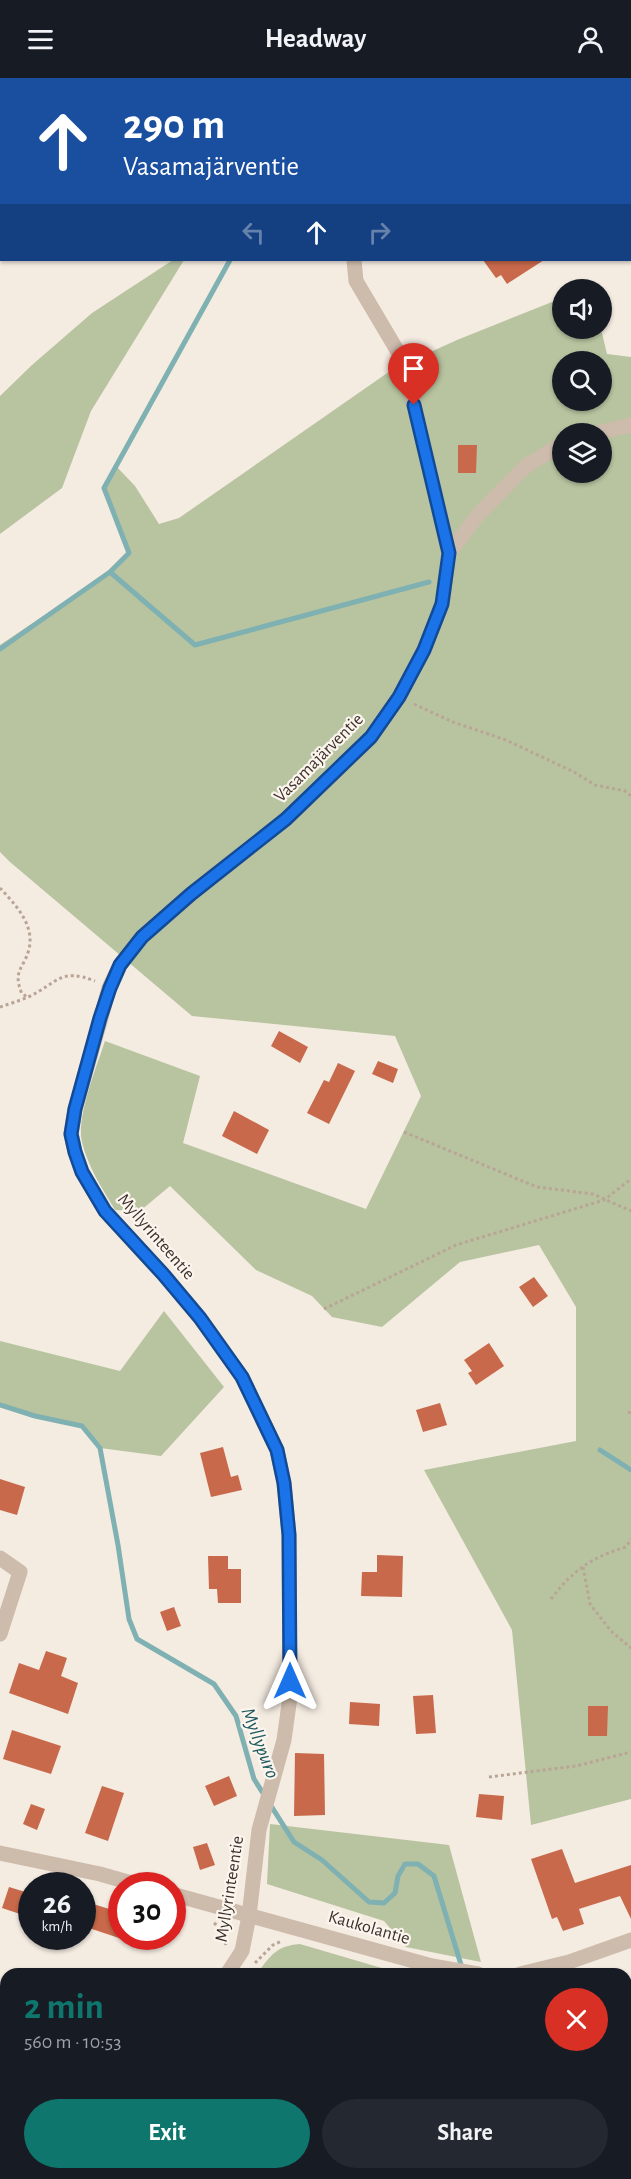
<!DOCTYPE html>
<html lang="en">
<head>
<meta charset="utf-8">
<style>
	body { margin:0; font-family:"Alegreya Sans",sans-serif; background:#242831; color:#f1f3f6; height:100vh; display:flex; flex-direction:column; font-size:22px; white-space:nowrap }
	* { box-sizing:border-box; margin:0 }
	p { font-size:20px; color:#9ea1a6 }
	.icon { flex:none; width:33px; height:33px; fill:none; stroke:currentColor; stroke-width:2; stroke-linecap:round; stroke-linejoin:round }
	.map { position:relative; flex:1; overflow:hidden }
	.details { position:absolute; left:0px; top:1890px; width:632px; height:212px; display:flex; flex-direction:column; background:#171b24; border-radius:18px 18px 0 0; box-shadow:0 2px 4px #0004 }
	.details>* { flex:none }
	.top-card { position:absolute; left:0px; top:0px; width:632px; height:183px; box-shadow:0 2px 4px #0004; background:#1a4fa0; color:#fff; overflow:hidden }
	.fabs { position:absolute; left:552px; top:201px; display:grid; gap:12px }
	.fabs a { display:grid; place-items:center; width:60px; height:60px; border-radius:50%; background:#171b24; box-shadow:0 2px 4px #0004; font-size:30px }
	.speed { position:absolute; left:18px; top:1794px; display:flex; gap:12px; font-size:30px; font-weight:700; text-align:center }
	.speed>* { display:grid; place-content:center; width:78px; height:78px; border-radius:50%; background:#171b24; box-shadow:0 2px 4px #0004; line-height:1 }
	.speed small { font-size:15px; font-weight:400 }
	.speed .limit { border:9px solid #d22; background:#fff; color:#111 }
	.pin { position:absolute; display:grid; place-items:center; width:51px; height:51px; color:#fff; margin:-62px -26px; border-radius:50% 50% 50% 0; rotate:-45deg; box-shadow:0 0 6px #0007 }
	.pin .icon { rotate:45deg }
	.me { position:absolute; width:66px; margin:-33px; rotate:0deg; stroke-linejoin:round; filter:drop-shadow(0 0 4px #0008) }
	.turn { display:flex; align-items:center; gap:21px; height:126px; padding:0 24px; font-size:27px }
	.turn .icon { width:78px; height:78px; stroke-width:2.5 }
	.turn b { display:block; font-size:42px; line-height:51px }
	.lanes { display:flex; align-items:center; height:57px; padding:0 24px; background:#0003; justify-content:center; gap:30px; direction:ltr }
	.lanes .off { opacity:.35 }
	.round { display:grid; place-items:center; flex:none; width:63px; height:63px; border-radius:32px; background:#242831 }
	.head { display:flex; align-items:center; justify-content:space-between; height:102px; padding:0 24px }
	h1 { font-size:36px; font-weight:600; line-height:45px; color:#0f766e }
	.cta { display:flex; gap:12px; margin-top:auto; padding:12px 24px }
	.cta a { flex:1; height:69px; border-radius:36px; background:#0f766e; color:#fff; font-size:24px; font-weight:600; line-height:69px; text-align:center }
	.cta a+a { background:#242831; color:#f1f3f6 }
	header { display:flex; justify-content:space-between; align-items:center; height:78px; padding:0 24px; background:#171b24; font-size:27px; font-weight:600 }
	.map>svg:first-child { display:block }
	.green { fill:#b8c4a0; fill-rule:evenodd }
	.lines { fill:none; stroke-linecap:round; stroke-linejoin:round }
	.stream { stroke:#7fb0b2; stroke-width:5 }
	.building { fill:#c8694b }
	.path { stroke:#b9a596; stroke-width:3; stroke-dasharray:3 3; stroke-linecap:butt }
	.minor { stroke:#cdbbac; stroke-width:15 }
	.route-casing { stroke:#114b97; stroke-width:15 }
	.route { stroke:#1a73e8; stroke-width:10 }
	.labels { text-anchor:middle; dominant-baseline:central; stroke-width:4.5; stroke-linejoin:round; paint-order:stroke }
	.street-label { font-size:18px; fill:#3b302b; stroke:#fbf5ee }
	.water-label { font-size:20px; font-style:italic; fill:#1f5a5e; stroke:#fbf5ee }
</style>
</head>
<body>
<header><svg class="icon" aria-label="menu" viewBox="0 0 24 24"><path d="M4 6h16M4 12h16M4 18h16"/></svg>Headway<svg class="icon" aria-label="person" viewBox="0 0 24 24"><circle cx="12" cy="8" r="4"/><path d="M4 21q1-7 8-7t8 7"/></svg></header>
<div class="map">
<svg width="631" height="2101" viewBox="0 0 631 2101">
	<rect width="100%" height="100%" fill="#f4ebe1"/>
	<path class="green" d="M 0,0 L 92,0 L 2,2 L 0,101 Z
		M 564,0 L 631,0 L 631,129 L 630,2 L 563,1 Z
		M 173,182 L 184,182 L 91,333 L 62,410 L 0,456 L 0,318 L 32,287 L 92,235 Z
		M 562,220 L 562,250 L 601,251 L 607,276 L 631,279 L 631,1721 L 531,1747 L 512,1552 L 424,1392 L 576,1363 L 576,1229 L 539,1167 L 460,1184 L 382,1249 L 332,1239 L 312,1218 L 256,1192 L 170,1108 L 140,1133 L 115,1132 C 102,1110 88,1089 82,1064 C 76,1039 97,988 105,963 L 200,998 L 183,1065 L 366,1131 L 421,1018 L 395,958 L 192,938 L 10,784 L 0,774 L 0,567 L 109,494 L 129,475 L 104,410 L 116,388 L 135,408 L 159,446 L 179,440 L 393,291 L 457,262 ZM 562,284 L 602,284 L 602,322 L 562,322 ZM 562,356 L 602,356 L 602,394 L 562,394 Z
		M 164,1233 L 224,1309 L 161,1378 L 100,1370 L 82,1348 L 35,1338 L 0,1327 L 0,1263 L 120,1293 Z
		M 270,1746 L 449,1767 L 481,1884 L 406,1869 L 384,1843 L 267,1806 Z
		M 300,1866 L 402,1896 L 257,1896 C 271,1877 276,1868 300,1866 Z
		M 631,1996 L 631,2101 L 344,2101 L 337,2096 L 626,2096 L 626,1997 Z"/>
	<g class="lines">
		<path class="stream" d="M 110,494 L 195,567 L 429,504
			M 0,571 L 110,494 L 129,475 L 104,410 L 230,182
			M 0,1327 L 35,1338 L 82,1348 L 100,1370 L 118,1467 L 129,1541 L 137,1561 L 214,1606 L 236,1638 L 254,1701 L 294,1764 L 322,1782 L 369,1824 L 384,1825 L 395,1815 L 398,1798 L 405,1786 L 418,1786 L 434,1798 L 462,1890
			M 600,1372 L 631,1392
			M 524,2096 L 526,2101
			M 538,2096 L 558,2101"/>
	</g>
	<path class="building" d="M 483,182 L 544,182 L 507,206 L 501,197 L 496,200 Z
		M 458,367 L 477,367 L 476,395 L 458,395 Z
		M 279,953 L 308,969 L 300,985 L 271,968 Z
		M 378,983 L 398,991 L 393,1005 L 372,996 Z
		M 338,985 L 355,993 L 329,1046 L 307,1035 L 324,1002 L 329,1004 Z
		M 234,1033 L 269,1052 L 257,1076 L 222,1058 Z
		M 534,1199 L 548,1218 L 533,1229 L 519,1209 Z
		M 489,1265 L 504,1288 L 476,1307 L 468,1295 L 472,1293 L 464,1282 Z
		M 440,1325 L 447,1347 L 423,1354 L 416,1332 Z
		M 223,1369 L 231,1399 L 238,1397 L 242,1412 L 211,1419 L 200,1375 Z
		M 0,1401 L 25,1409 L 17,1437 L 0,1432 Z
		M 377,1477 L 403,1478 L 402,1519 L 361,1518 L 362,1494 L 377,1494 Z
		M 208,1478 L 228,1478 L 228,1491 L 241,1491 L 241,1525 L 218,1525 L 217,1511 L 209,1511 Z
		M 174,1529 L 181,1548 L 167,1553 L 160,1534 Z
		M 46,1573 L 67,1580 L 61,1598 L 78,1605 L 68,1636 L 9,1615 L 19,1585 L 39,1592 Z
		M 433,1617 L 436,1655 L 416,1656 L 413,1618 Z
		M 350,1624 L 380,1626 L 379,1648 L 349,1646 Z
		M 588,1628 L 608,1628 L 607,1658 L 588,1658 Z
		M 12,1652 L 61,1668 L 51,1696 L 3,1681 Z
		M 295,1675 L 324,1676 L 325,1737 L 294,1738 Z
		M 229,1698 L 237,1718 L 214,1728 L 205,1708 Z
		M 102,1708 L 124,1715 L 108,1763 L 85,1755 Z
		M 479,1716 L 504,1718 L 502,1742 L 476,1739 Z
		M 31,1726 L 45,1731 L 37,1752 L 23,1746 Z
		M 207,1765 L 215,1787 L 200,1792 L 193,1769 Z
		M 562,1771 L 575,1805 L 631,1787 L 631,1841 L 620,1818 L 579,1831 L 584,1846 L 563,1853 L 557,1839 L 552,1841 L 531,1781 Z
		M 9,1809 L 32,1816 L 32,1840 L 2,1830 Z
		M 90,1825 L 122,1835 L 122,1861 L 83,1848 Z"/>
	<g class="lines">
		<path class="path" d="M 414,626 L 453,644 L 506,662 L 574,694 L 595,707 L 625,713 L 631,718
			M 0,810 C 15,826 35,847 29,871 C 24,891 12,892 22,916 L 28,919
			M 0,929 C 9,926 19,923 28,919 C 57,906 59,889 95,903
			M 404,1054 L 537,1109 L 593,1116 L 631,1133
			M 324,1231 L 456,1167 L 604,1122 L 631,1101
			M 628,1334 L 631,1335
			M 583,1489 L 590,1526 L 611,1553 L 631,1570
			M 551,1521 C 572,1493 592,1479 626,1469 L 631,1461
			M 489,1699 L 576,1688 L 631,1674
			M 214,1845 L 221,1851 L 226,1867
			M 255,1885 L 273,1867 L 282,1863
			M 173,2096 L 180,2101
			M 451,2096 L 453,2101
			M 218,2101 L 222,2096"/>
		<path class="minor" d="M 298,0 L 300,2
			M 418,2 L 419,0
			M 593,356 L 631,347
			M 449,475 L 478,437 L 526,388 L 562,366
			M 0,1480 L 20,1494 L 0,1556
			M 0,1775 L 100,1796 L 142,1808
			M 172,1816 L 432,1888 L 478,1896
			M 227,1896 L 242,1873 L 249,1838 L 259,1752 L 284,1662 L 290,1619 L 289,1457 L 284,1405 L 277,1372 L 242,1299 L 200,1240 L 163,1196 L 105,1133 L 82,1094 L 75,1074 L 71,1056 L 75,1031 L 101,940 L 109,910 L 120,887 L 142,859 L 191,816 L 286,741 L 371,659 L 399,619 L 424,572 L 442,526 L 449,475 L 404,284 L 356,203 L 354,182
			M 520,1896 L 569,1884 L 631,1862
			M 70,2101 L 74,2096"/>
	</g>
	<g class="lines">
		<defs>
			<path id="route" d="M 290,1603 L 289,1457 L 284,1405 L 277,1372 L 242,1299 L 200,1240 L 163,1196 L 105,1133 L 82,1094 L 75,1074 L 71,1056 L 75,1031 L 100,940 L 110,910 L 120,887 L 142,859 L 191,816 L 286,741 L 371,659 L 399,619 L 424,572 L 442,526 L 449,475 L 414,327"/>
		</defs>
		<use href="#route" class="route-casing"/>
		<use href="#route" class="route"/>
	</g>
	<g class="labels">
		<g class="street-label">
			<text transform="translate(319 680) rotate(-45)">Vasamajärventie</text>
			<text transform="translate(156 1159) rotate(49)">Myllyrinteentie</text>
			<text transform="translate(230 1811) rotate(-81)">Myllyrinteentie</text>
			<text transform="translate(369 1850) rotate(16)">Kaukolantie</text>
		</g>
		<g class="water-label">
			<text transform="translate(260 1665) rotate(69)">Myllypuro</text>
		</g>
	</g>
</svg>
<div class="fabs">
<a><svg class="icon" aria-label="sound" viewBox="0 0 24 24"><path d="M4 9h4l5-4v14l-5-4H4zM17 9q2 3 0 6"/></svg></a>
<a><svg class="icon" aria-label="search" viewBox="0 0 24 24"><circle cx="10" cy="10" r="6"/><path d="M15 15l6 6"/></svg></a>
<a><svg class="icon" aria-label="layers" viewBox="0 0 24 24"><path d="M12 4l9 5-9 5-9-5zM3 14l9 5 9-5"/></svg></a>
</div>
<div class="speed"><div>26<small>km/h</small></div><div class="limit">30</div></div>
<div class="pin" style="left:414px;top:327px;background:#d93025"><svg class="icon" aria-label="arrive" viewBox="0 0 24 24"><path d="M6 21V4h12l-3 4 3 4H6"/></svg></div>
<svg class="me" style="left:290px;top:1603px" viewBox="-20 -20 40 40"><path d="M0-17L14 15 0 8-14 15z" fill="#1a73e8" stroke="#fff" stroke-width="4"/></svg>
<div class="top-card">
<div class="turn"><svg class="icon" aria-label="ahead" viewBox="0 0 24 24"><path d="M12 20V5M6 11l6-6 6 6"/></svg><div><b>290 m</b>Vasamajärventie</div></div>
<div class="lanes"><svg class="icon off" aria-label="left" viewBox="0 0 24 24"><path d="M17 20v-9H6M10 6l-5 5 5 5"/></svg><svg class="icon" aria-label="ahead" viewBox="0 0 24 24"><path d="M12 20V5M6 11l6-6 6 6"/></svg><svg class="icon off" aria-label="right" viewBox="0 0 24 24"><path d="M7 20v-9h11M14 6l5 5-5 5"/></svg></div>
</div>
<section class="details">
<div class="head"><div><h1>2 min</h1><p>560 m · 10:53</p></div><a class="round" style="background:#d93025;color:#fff"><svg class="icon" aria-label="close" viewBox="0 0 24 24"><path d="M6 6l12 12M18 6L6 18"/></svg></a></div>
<div class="cta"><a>Exit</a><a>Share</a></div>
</section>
</div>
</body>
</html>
